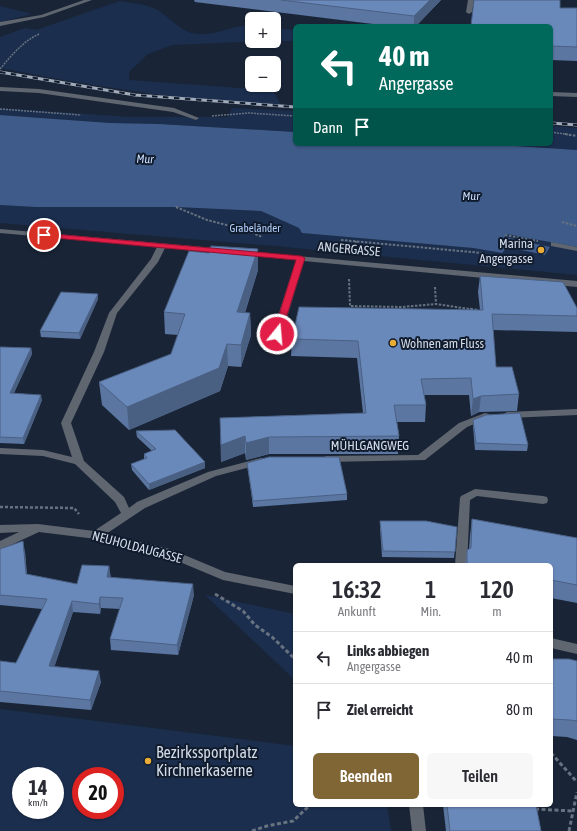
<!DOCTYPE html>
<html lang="de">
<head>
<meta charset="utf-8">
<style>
	body { margin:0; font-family:"Asap Condensed",sans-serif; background:#f7f7f7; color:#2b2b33; height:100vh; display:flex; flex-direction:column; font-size:15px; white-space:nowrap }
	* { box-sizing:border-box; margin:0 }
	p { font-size:13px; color:#7c7c81 }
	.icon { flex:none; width:22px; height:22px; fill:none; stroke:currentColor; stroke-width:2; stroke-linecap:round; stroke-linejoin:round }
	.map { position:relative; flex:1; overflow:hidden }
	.side { position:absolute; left:293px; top:563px; width:260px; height:244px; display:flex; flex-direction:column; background:#fff; border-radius:6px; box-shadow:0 1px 3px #0004 }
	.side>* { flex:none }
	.top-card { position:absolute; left:293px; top:24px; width:260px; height:122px; border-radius:6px; box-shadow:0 1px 3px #0004; background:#00695c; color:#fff; overflow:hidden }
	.controls { position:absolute; left:245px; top:12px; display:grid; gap:8px }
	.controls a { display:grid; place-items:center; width:36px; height:36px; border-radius:6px; background:#fff; box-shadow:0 1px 3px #0004; font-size:20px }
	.speed { position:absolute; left:12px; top:767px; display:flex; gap:8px; font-size:20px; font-weight:700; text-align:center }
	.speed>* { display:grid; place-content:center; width:52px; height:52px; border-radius:50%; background:#fff; box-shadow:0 1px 3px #0004; line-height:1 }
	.speed small { font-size:10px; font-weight:400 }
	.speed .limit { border:6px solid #d22; background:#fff; color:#111 }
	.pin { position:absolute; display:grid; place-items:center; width:34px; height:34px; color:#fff; margin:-17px; border:2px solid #fff; border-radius:50%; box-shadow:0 1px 4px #0007 }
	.me { position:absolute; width:44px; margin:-22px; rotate:17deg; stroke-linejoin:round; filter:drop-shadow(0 0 3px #0008) }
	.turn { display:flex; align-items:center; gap:14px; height:84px; padding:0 20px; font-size:18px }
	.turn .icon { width:52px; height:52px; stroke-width:2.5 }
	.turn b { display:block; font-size:28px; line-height:34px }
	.then { display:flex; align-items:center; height:38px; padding:0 20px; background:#0003; gap:8px; font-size:15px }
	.eta { display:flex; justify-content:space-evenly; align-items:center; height:68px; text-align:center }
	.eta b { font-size:24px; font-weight:600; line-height:28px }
	.primary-button { display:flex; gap:8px; margin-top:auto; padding:8px 20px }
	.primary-button a { flex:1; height:46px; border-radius:6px; background:#806535; color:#fff; font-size:16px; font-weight:600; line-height:46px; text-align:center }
	.primary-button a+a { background:#f7f7f7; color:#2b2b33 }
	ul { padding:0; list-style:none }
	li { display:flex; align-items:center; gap:12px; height:52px; padding:0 20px; border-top:1px solid #e1e1e2 }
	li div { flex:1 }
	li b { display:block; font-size:15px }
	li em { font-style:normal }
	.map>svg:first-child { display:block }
	.green { fill:#1b2e4e; fill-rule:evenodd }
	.water { fill:#3e5b89 }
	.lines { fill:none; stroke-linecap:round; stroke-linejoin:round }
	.path-far3 { stroke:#677281; stroke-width:1.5; stroke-dasharray:2 1; stroke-linecap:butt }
	.path-far2 { stroke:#677281; stroke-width:2; stroke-dasharray:2.5 1.5; stroke-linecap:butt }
	.path-far1 { stroke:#677281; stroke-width:2.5; stroke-dasharray:3 2; stroke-linecap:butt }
	.path { stroke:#677281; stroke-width:3; stroke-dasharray:4 2.5; stroke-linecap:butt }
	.minor { fill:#606670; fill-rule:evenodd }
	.rail-casing { stroke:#a2abb9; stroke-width:3 }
	.rail { stroke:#101b2d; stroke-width:2; stroke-dasharray:5.5; stroke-linecap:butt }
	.wall { fill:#5b76a1 }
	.shaded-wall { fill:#4a6083 }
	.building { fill:#6a89bb; stroke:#4a6083 }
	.route { fill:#e11d48; stroke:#92132f }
	.poi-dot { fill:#e8ac37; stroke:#101b2d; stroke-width:1.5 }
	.labels { text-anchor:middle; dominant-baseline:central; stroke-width:4; stroke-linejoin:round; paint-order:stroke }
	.far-park-label { font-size:11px; fill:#b4d0fb; stroke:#101b2d }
	.far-water-label { font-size:12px; font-style:italic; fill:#ccdefc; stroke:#101b2d }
	.poi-label { font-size:13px; fill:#d3dbe7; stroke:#101b2d; text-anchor:end }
	.street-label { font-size:13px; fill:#d3dbe7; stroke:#101b2d }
	.near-poi-label { font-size:16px; fill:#d3dbe7; stroke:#101b2d; text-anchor:start }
</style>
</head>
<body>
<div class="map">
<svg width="577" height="831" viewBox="0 0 577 831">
	<rect width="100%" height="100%" fill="#192537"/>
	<path class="green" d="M 120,1 C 131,3 144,4 153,8 C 170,15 179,33 198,34 C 218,36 233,24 252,26 L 252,41 L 263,41 L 172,45 L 148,54 L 129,72 L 129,80 L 268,90 L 274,92 L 280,104 C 186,102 93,86 0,68 L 0,37 L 25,28 L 36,30 Z
		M 0,6 L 32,14 L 0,22 Z
		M 274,28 L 295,30 L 295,41 L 274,41 Z
		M 0,108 L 130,117 L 228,117 L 232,108 L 295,111 L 295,132 L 159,124 L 110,123 L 0,115 Z
		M 551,126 L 577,128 L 577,150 L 483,144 L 551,144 Z
		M 0,205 L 35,207 L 176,207 L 261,211 L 299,228 L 303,233 L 473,248 L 502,253 L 506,234 L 577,227 L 577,275 L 275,246 L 0,223 Z
		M 205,595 L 295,614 L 295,680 Z
		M 0,709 L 295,746 L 295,805 L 387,805 L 391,831 L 0,831 ZM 21,776 L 55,776 L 55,810 L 21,810 ZM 81,776 L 115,776 L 115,810 L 81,810 Z"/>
	<path class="water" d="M 0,115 L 110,123 L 159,124 L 295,132 L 295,144 L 483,144 L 577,150 L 577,247 L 506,234 L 505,237 L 550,247 L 545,255 L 507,247 L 502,253 L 473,248 L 302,233 L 299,228 L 261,211 L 176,207 L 35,207 L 0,205 Z"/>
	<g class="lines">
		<path class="path-far3" d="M 0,69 C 12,55 22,42 39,34
			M 0,109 L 81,115
			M 212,116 L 249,113 L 295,116
			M 551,132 L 571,135"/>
		<path class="path-far2" d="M 565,134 L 577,136
			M 176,207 L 207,220 L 246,230 L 262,237
			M 562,222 L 577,226
			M 505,235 L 538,241
			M 341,240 L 482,253
			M 355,247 L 356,241
			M 349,279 L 350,306 L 402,307 L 436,304 L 476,310
			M 435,287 L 436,304"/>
		<path class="path-far1" d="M 470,309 L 477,310
			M 0,507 L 74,508 L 79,514"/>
		<path class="path" d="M 215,594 L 243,611 L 255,625 L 272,637 L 295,659
			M 551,753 L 577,782
			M 535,809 L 572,811
			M 252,831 L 267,826 L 293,821 L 310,805
			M 569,831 L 577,792"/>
		<path class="minor" d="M 84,0 L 92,0 L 44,17 L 0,26 L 0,22 L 41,15 Z
			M 468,0 L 474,0 L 472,12 L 469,14 L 466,12 Z
			M 0,87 L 39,89 L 174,108 L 199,118 L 196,120 L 173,112 L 39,93 L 0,91 Z
			M 551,92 L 577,93 L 577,97 L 551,96 Z
			M 0,229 L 226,249 L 227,251 L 223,253 L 165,248 L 158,262 L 117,313 L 104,352 L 71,423 L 84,461 L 124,497 L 129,508 L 137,502 L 208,472 L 261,458 L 265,459 L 266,461 L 265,463 L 216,476 L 145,508 L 106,534 L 170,549 L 225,572 L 295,586 L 295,594 L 223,580 L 163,555 L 96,539 L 39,532 L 0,550 L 0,541 L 19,532 L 0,533 L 0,525 L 38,524 L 94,531 L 121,513 L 115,502 L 75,464 L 43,456 L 0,454 L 0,448 L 43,450 L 72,457 L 61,423 L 94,352 L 109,313 L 151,259 L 157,247 L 0,233 Z
			M 551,242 L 577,247 L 577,251 L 551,246 Z
			M 241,251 L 577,281 L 577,287 L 304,261 L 282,334 L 277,337 L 272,334 L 296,260 L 244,255 L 241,255 Z
			M 577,409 L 577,415 L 507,418 L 502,415 L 507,412 Z
			M 485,413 L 489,414 L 490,416 L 489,418 L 467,427 L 425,460 L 326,462 L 321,459 L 326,456 L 418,455 L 459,423 Z
			M 475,489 L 543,496 L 547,497 L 548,500 L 547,503 L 543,504 L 477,496 L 470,500 L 467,565 L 455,565 L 460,498 L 461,496 Z
			M 551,638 L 577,644 L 577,654 L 551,648 Z
			M 409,805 L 423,805 L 426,831 L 412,831 Z"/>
		<defs>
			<path id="rail" d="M 0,72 L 135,95 L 295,107
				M 551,123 L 577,125"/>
		</defs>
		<use href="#rail" class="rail-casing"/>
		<use href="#rail" class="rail"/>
	</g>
	<path class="wall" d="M 194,0 L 441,0 L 416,26 L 389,26 L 195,2 Z
		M 560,8 L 577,8 L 577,61 L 551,60 L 551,26 Z
		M 258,270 L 245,313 L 250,313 L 251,335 L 241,367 L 228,366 L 220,391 L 129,430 L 102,405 L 99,382 L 171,354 L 178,335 L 165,334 L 164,312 Z
		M 480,276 L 577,308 L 577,332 L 493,330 L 496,367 L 519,394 L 517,411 L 479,412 L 471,416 L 469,395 L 424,395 L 426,405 L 425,422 L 397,422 L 399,436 L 398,454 L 269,454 L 246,460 L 245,453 L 221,462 L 220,418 L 363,413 L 357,358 L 291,356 L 292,339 L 480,310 L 478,292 Z
		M 98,294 L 98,299 L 80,339 L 41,337 L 40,331 Z
		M 0,347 L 31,348 L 32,354 L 14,393 L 42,400 L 24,444 L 0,443 Z
		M 473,420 L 528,445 L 527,451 L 475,450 L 473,426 Z
		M 136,431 L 205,468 L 149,490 L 132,470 L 131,464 L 144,459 L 144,454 L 152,451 L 137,437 Z
		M 247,463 L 347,494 L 347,500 L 253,507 L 248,469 Z
		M 472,519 L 577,538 L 577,603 L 551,598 L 551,565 L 465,565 L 467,550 L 469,549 L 470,536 Z
		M 380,521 L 457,527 L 454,558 L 382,557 L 380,528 Z
		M 0,549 L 25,552 L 27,574 L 77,584 L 109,566 L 110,577 L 194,595 L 178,655 L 111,650 L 110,639 L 120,609 L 101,608 L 100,614 L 73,612 L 54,667 L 101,682 L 91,710 L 0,702 L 0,661 L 16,663 L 42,609 L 0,605 Z
		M 551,659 L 577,661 L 577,740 L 567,737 L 551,736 Z
		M 443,805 L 536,805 L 541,831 L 446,831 Z"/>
	<path class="shaded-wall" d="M 430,0 L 441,0 L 416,26 L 414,26 L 414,16 Z
		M 258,249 L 258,270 L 238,334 L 237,312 Z
		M 98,294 L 98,299 L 80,339 L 79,333 Z
		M 250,313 L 251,335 L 241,367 L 241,345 Z
		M 227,344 L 228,366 L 220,391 L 129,430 L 127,407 Z
		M 31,348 L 32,354 L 11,399 L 10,393 Z
		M 41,395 L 42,400 L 24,444 L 23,438 Z
		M 481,396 L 479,412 L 471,416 L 473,399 Z
		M 245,436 L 245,453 L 221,462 L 221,445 Z
		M 269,437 L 269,454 L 246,460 L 246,443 Z
		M 205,462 L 205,468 L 149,490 L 149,484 Z
		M 23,541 L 25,552 L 27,584 L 26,574 Z
		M 109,566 L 111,577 L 108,587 L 107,577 Z
		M 193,584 L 194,595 L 178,655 L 177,645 Z
		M 100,597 L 101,608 L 100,614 L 99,604 Z
		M 72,601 L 73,612 L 51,677 L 49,666 Z
		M 99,671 L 101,682 L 91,710 L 90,700 Z"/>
	<path class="building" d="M 281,0 L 430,0 L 414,16 Z
		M 474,0 L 560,0 L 560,8 L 577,8 L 577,47 L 551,46 L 551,26 L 471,26 Z
		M 211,246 L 258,249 L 237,312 L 250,313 L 241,345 L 227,344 L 219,368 L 127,407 L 99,382 L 171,354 L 185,314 L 164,312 L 189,251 L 209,253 Z
		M 480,276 L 563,282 L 577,308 L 577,316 L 492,314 L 496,367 L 512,367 L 519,394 L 481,396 L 473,399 L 471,378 L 421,379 L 426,405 L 394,405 L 399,436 L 269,437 L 246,443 L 245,436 L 221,445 L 220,418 L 366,413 L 358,341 L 292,339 L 299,307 L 483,310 Z
		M 61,292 L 98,294 L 79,333 L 40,331 Z
		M 0,347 L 31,348 L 10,393 L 41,395 L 23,438 L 0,437 Z
		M 520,413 L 528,445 L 476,443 L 473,420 L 486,415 Z
		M 175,430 L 205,462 L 149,484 L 131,464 L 147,458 L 144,454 L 156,449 L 136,431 Z
		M 269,457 L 339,457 L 347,494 L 253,501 L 247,463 Z
		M 472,519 L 577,538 L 577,585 L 551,580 L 551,565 L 472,565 L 467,564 L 467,550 L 471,548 Z
		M 380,521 L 426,521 L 457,527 L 455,552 L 383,551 Z
		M 23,541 L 26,574 L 77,584 L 82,565 L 109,566 L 107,577 L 193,584 L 177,645 L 110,639 L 123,598 L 100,597 L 99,604 L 72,601 L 49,666 L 99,671 L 90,700 L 0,691 L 0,661 L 16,663 L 47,599 L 0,595 L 0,549 Z
		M 551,659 L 569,659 L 577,661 L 577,721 L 570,720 L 551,719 Z
		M 447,805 L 536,805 L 541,831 L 450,831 Z"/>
	<path class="route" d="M 42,233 L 301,256 L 305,258 L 281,334 L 277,337 L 273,334 L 296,260 L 44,237 L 41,235 Z"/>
	<g class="poi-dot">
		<circle cx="541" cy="250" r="4"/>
		<circle cx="393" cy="343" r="4"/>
		<circle cx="148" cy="761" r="4"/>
	</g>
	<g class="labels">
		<g class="far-park-label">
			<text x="255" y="228">Grabeländer</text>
		</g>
		<g class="far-water-label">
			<text transform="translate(145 159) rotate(2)">Mur</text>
			<text x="471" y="196">Mur</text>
		</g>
		<g class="poi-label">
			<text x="533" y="243">Marina<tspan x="533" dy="15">Angergasse</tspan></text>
			<text x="401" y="343" text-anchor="start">Wohnen am Fluss</text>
		</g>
		<g class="street-label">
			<text transform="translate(349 249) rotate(5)">ANGERGASSE</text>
			<text x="370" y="445">MÜHLGANGWEG</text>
			<text transform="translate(137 547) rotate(15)">NEUHOLDAUGASSE</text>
		</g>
		<g class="near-poi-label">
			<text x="156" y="752">Bezirkssportplatz<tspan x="156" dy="18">Kirchnerkaserne</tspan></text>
		</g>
	</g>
</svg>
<div class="controls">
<a>+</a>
<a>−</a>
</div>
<div class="speed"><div>14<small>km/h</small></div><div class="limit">20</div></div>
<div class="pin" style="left:44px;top:235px;background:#d93025"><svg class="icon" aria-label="arrive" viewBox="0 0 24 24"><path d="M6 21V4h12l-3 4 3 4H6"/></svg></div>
<svg class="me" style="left:277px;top:334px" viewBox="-20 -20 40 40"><circle r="17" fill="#e11d48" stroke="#fff" stroke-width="3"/><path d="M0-11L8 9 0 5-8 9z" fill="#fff"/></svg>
<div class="top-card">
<div class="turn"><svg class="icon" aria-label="left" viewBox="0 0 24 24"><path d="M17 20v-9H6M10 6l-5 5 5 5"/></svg><div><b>40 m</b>Angergasse</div></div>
<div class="then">Dann<svg class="icon" aria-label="arrive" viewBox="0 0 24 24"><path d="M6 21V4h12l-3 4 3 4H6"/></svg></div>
</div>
<section class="side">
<div class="eta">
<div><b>16:32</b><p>Ankunft</p></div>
<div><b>1</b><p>Min.</p></div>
<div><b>120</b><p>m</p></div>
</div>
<ul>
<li><svg class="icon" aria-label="left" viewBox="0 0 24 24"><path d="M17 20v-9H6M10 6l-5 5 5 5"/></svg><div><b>Links abbiegen</b><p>Angergasse</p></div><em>40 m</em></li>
<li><svg class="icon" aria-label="arrive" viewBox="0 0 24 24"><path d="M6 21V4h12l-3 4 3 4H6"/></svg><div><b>Ziel erreicht</b></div><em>80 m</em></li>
</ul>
<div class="primary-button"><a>Beenden</a><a>Teilen</a></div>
</section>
</div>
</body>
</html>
